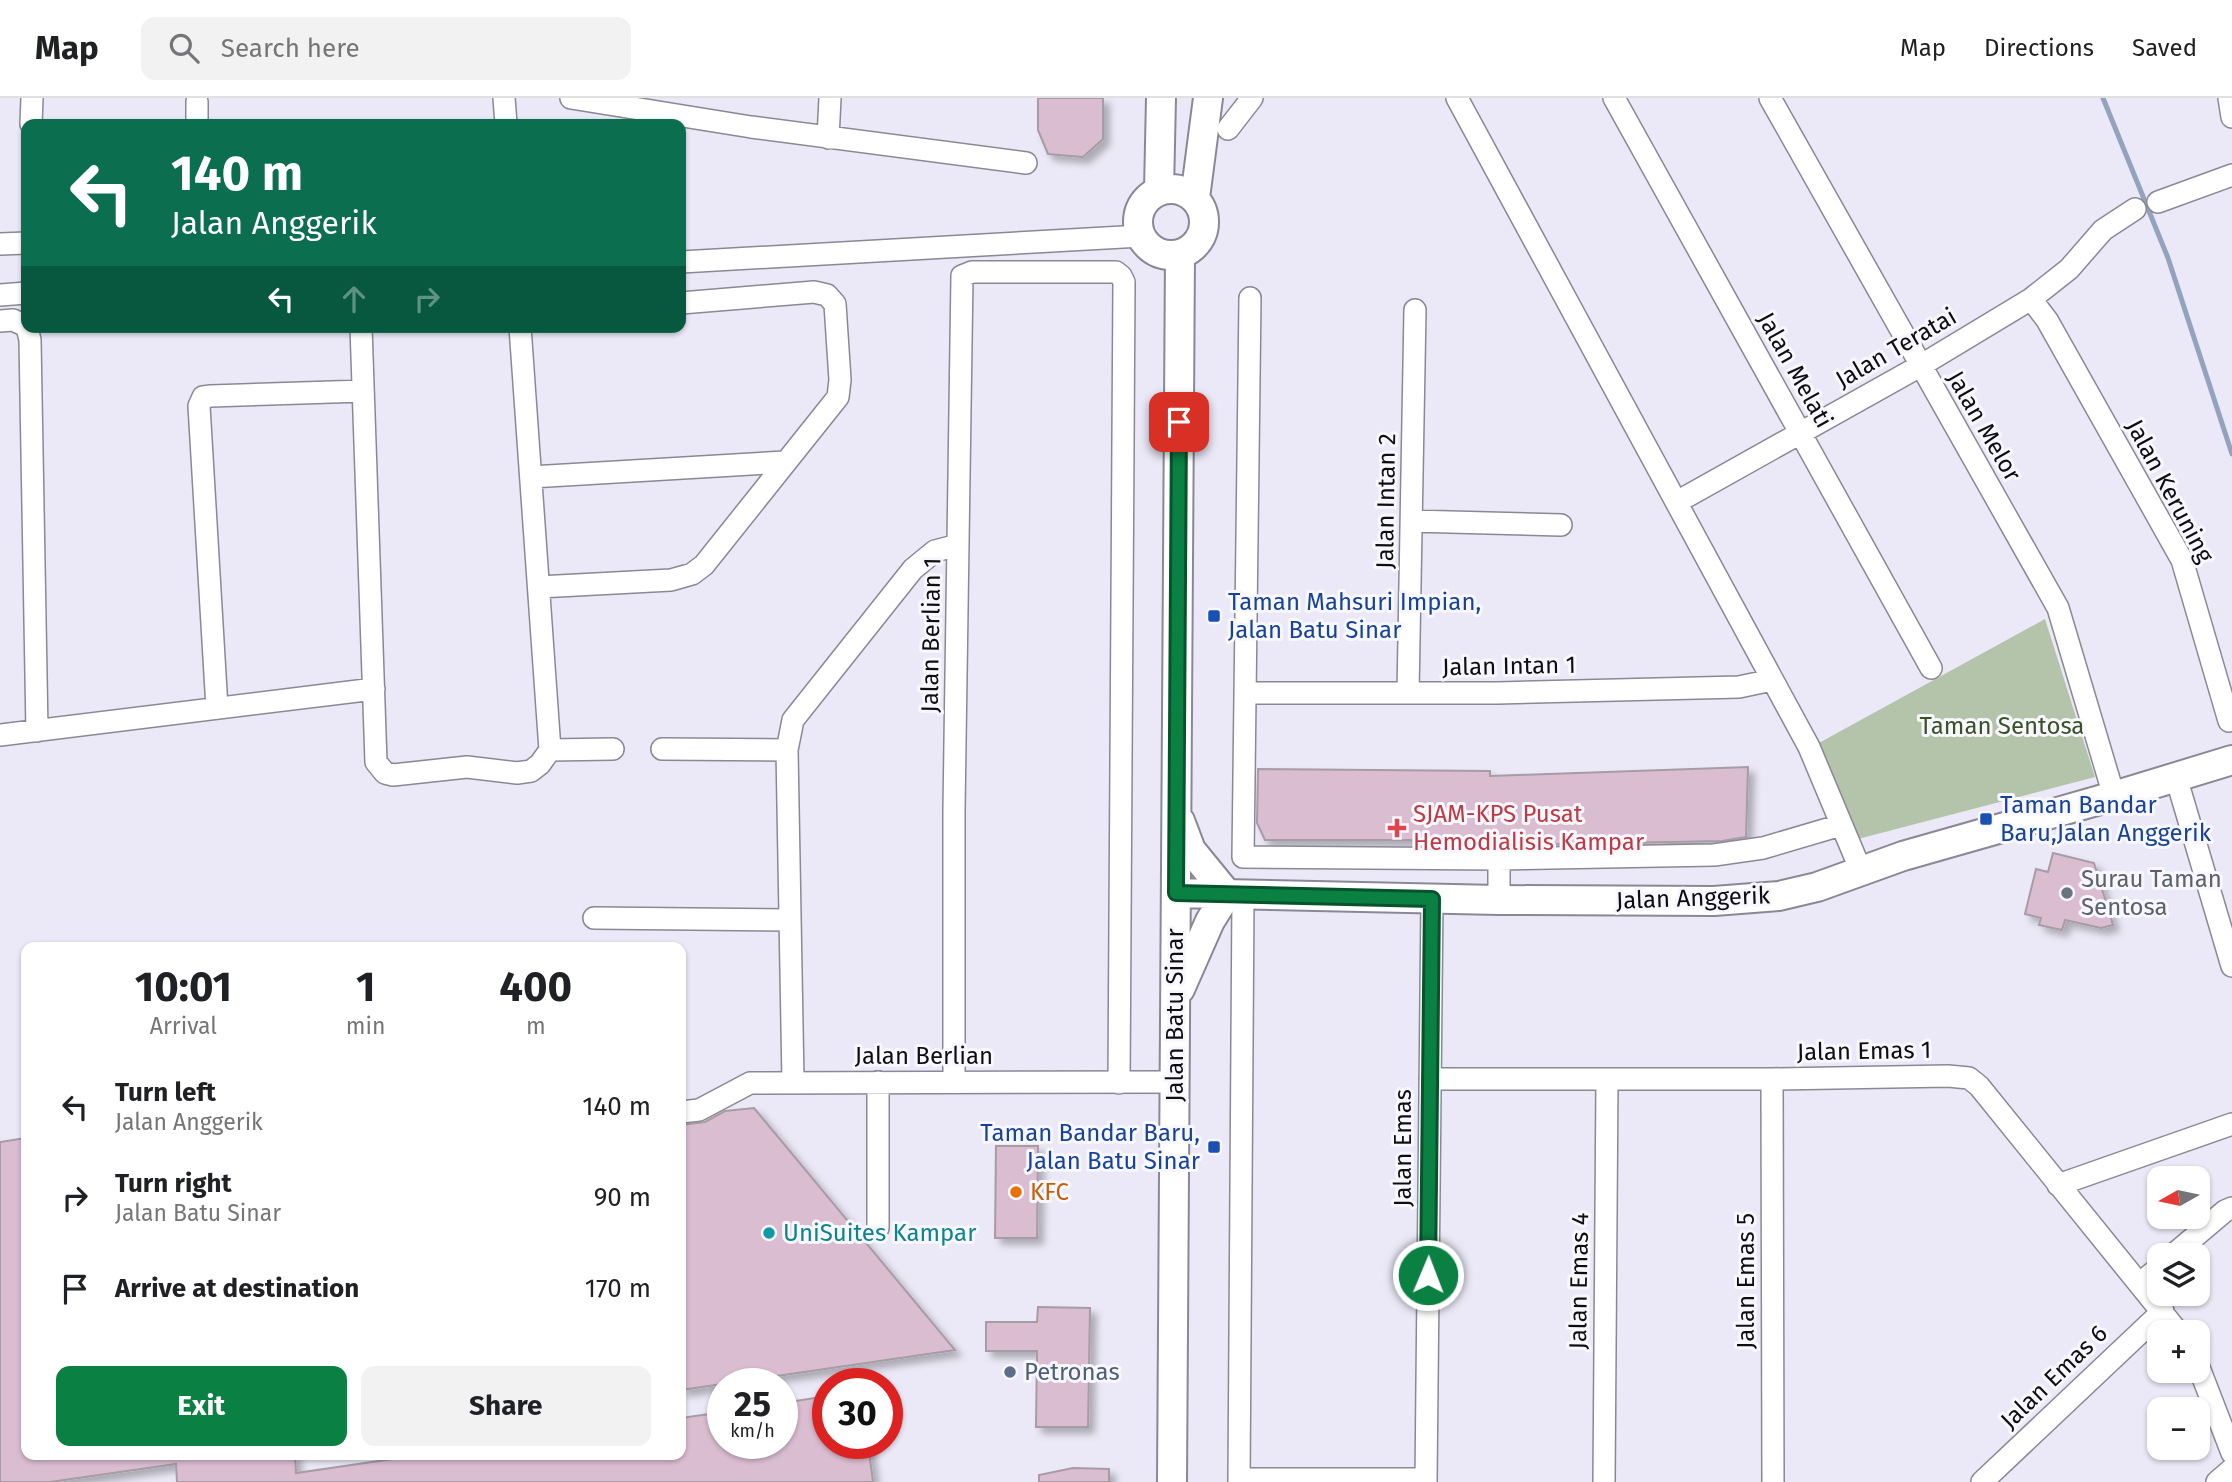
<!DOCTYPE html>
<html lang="en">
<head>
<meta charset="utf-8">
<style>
	body { margin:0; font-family:"Fira Sans",sans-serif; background:#f2f2f2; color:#202124; height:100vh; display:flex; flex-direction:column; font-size:26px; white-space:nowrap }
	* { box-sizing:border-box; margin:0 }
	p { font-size:23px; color:#757577 }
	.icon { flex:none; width:38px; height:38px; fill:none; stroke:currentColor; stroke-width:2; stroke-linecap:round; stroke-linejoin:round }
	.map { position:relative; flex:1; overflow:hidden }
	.side { position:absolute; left:21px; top:844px; width:665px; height:518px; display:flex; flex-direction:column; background:#fff; border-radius:14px; box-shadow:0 2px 5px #0004 }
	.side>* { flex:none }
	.banner { position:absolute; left:21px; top:21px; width:665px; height:214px; border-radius:14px; box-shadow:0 2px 5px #0004; background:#0b6e4f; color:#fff; overflow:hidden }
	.needle { width:46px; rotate:261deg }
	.buttons { position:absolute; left:2147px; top:1068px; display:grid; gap:14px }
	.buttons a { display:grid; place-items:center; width:63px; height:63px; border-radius:14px; background:#fff; box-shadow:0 2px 5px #0004; font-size:35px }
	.speed { position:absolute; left:707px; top:1270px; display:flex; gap:14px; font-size:35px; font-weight:700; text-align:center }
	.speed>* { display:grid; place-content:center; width:91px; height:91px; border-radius:50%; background:#fff; box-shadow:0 2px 5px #0004; line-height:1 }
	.speed small { font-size:18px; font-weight:400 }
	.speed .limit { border:10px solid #d22; background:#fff; color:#111 }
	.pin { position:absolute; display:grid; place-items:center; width:60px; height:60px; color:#fff; margin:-30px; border-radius:14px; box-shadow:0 4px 10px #0006 }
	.me { position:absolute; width:77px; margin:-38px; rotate:1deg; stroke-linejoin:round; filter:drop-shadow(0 0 5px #0008) }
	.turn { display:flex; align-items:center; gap:24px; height:147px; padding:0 35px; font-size:32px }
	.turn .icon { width:91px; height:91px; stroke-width:2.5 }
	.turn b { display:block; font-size:49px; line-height:60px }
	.lanes { display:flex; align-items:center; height:66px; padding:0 35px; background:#0003; justify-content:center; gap:35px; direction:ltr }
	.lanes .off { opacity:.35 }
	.eta { display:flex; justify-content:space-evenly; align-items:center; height:119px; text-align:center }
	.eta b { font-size:42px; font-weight:700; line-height:49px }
	.button { display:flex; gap:14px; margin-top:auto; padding:14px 35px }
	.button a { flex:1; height:80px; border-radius:14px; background:#0b8043; color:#fff; font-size:28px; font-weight:700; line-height:80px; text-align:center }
	.button a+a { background:#f2f2f2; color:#202124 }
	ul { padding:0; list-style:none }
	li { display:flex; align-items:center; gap:21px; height:91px; padding:0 35px }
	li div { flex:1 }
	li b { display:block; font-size:26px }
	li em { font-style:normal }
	header { display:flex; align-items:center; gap:42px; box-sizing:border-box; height:98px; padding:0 35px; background:#fff; border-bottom:2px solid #e0e0e0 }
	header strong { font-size:33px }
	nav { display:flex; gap:38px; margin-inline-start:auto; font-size:24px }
	.search { width:490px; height:63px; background:#f2f2f2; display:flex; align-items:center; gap:18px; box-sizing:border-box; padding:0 24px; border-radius:14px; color:#757577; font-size:26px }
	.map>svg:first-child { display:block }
	.green { fill:#b3c4aa }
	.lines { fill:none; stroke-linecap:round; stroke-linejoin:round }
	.stream { stroke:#93a3be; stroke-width:5 }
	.building { fill:#dbbdd2; stroke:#a79ba4; stroke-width:2; filter:url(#shadow) }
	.street-casing { stroke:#8a8895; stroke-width:24 }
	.secondary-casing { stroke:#8a8895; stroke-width:32 }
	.street { stroke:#fff; stroke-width:21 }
	.secondary { stroke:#fff; stroke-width:28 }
	.route-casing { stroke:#07532c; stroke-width:18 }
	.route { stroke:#0b8043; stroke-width:12 }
	.transit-dot { fill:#1a4fb4; stroke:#f8f7fd; stroke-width:2.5 }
	.health-dot { fill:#e0444e; stroke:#f8f7fd; stroke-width:2.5 }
	.worship-dot { fill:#6b7280; stroke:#f8f7fd; stroke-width:2.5 }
	.food-dot { fill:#e8710a; stroke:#f8f7fd; stroke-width:2.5 }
	.culture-dot { fill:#0f9aa8; stroke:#f8f7fd; stroke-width:2.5 }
	.service-dot { fill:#5c6f8a; stroke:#f8f7fd; stroke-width:2.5 }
	.labels { text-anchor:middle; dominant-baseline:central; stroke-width:6; stroke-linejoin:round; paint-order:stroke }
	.street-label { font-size:24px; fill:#0e0d12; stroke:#f8f7fd }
	.transit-label { font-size:24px; fill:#164399; stroke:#f8f7fd; text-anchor:start }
	.park-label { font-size:24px; fill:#385228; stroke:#f8f7fd }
	.health-label { font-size:24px; fill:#be3a42; stroke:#f8f7fd; text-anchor:start }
	.worship-label { font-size:24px; fill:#5b616d; stroke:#f8f7fd; text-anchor:start }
	.food-label { font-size:24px; fill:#c56008; stroke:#f8f7fd; text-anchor:start }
	.culture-label { font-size:24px; fill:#0d838f; stroke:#f8f7fd; text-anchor:start }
	.service-label { font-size:24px; fill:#4e5e75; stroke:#f8f7fd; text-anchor:start }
</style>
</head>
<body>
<header>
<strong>Map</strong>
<div class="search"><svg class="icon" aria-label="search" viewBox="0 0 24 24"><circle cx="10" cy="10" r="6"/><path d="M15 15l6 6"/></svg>Search here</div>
<nav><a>Map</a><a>Directions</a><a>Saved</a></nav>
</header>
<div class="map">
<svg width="2232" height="1384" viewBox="0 0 2232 1384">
	<defs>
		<filter id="shadow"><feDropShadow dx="6" dy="6" stdDeviation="3.5" flood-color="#0004"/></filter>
	</defs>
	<rect width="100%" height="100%" fill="#ebe9f7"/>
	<path class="green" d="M 2045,521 L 2095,679 L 1858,741 L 1817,646 Z"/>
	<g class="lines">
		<path class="stream" d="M 2103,0 L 2168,160 L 2232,356"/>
	</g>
	<path class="building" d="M 1038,0 L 1103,0 L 1103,41 L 1083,59 L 1048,56 L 1038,32 Z
		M 1748,669 L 1746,739 L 1722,743 L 1509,747 L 1509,742 L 1265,742 L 1257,725 L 1258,671 L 1490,673 L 1490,678 Z
		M 2053,755 L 2094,765 L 2113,827 L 2101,830 L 2065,822 L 2062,832 L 2039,827 L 2041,820 L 2025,816 L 2036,771 L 2048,774 Z
		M 754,1010 L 955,1252 L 681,1292 L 681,1027 L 705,1024 L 725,1013 Z
		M 26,1040 L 26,1356 L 295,1356 L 296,1375 L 427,1356 L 681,1356 L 681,1320 L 723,1314 L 723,1346 L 782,1346 L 782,1305 L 828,1298 L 828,1346 L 868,1346 L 873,1384 L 177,1384 L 176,1366 L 50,1384 L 0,1384 L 0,1044 Z
		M 996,1048 L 1038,1048 L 1037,1140 L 995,1140 Z
		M 1038,1209 L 1090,1210 L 1088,1329 L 1036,1329 L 1037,1253 L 986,1253 L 986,1224 L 1037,1224 Z
		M 1073,1370 L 1109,1371 L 1109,1384 L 1039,1384 L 1039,1377 Z"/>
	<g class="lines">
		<defs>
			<path id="street" d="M 504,0 L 506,26
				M 571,0 L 751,29 L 1026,65
				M 1457,0 L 1809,649 L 1861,773
				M 1614,0 L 1931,570
				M 1770,0 L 2058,510 L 2114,698
				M 2229,0 L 2232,19
				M 197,4 L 197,26
				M 31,26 L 32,0
				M 1228,31 L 1252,0
				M 828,40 L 830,0
				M 2158,104 L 2232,77
				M 0,146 L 26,145
				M 681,164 L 1141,138
				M 0,197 L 26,195
				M 1250,200 L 1243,759 L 1499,761 L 1714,757 L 1763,750 L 1841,727
				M 2031,201 L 2047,222 L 2182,462 L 2229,623
				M 0,223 L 13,222 L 26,228
				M 27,229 L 30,242 L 37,633
				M 361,229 L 376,664 L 385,675 L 393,677 L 467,669 L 517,675 L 531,673 L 540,666 L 550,652 L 520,229
				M 531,379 L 785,364
				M 1677,404 L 1920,268 L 2031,201 L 2069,171 L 2103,132 L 2135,111
				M 1412,423 L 1561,427
				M 539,489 L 671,482 L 692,476 L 704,467 L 838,299 L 840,282 L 835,206 L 827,197 L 814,194 L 681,205
				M 1245,595 L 1498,595 L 1739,589 L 1772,582
				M 1408,595 L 1415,212
				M 217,610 L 199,308 L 203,299 L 211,298 L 363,293
				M 0,637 L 374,591
				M 662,651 L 787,652
				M 550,652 L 613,651
				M 2176,679 L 2232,868
				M 1499,802 L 1499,761
				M 594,820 L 790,822
				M 1430,981 L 1772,981 L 1948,978 L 1969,980 L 1979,988 L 2178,1234
				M 1772,981 L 1773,1384
				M 954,983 L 954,711 L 962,178 L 972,174 L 1116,174 L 1121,178 L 1124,184 L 1119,985
				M 793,984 L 787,652 L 793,622 L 913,471 L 935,453 L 958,447
				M 681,1014 L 699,1012 L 750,985 L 1175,984
				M 2058,1087 L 2232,1026
				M 878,1130 L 878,984
				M 2173,1157 L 2225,1113 L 2232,1110
				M 2140,1185 L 2160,1169
				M 2198,1267 L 2232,1355
				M 1239,1381 L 1426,1381
				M 1239,1384 L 1243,797
				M 1426,1384 L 1432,801
				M 1604,1384 L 1607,982
				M 1982,1384 L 2163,1213
				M 2217,1384 L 2232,1371"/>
			<path id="secondary" d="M1138 124a33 33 0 1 1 66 0a33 33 0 1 1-66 0Z
				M 1159,92 L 1161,0
				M 1195,100 L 1208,0
				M 1180,723 L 1191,752 L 1227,796
				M 1176,795 L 1499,802 L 1714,803 L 1779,798 L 1817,789 L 1903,758 L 2114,698 L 2232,662
				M 1180,891 L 1210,823 L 1227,796
				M 1172,1384 L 1180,156"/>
		</defs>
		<use href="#street" class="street-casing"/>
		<use href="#secondary" class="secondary-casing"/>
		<use href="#street" class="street"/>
		<use href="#secondary" class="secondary"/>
	</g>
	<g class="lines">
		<defs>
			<path id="route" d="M 1179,324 L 1176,795 L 1432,801 L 1428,1177"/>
		</defs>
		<use href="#route" class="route-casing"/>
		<use href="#route" class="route"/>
	</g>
	<g class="transit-dot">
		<rect x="1207" y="511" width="14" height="14" rx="3.5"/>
		<rect x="1979" y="714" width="14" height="14" rx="3.5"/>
		<rect x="1207" y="1042" width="14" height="14" rx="3.5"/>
	</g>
	<path class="health-dot" d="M1393.5 719.5h7v7h7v7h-7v7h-7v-7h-7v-7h7z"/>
	<circle class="worship-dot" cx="2067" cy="795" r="7"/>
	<circle class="food-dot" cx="1016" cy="1094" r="7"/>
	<circle class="culture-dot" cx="769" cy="1135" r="7"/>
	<circle class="service-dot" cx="1010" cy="1274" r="7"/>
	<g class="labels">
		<g class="street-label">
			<text transform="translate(1896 250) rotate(-30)">Jalan Teratai</text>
			<text transform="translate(1795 272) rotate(61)">Jalan Melati</text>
			<text transform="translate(1984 328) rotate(60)">Jalan Melor</text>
			<text transform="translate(2170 393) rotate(62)">Jalan Keruning</text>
			<text transform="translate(1386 403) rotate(-89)">Jalan Intan 2</text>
			<text transform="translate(931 537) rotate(-89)">Jalan Berlian 1</text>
			<text transform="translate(1509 568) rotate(-1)">Jalan Intan 1</text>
			<text transform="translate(1693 800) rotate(-2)">Jalan Anggerik</text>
			<text transform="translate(1175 917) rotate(-90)">Jalan Batu Sinar</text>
			<text transform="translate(1864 953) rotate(-1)">Jalan Emas 1</text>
			<text x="924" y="958">Jalan Berlian</text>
			<text transform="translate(1403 1050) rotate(-90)">Jalan Emas</text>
			<text transform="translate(1579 1183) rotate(-89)">Jalan Emas 4</text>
			<text transform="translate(1746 1183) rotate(-90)">Jalan Emas 5</text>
			<text transform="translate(2054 1279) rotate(-44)">Jalan Emas 6</text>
		</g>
		<g class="transit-label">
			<text x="1228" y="504">Taman Mahsuri Impian,<tspan x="1228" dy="28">Jalan Batu Sinar</tspan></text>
			<text x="2000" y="707">Taman Bandar<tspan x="2000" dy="28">Baru,Jalan Anggerik</tspan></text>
			<text x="1200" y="1035" text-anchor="end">Taman Bandar Baru,<tspan x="1200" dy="28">Jalan Batu Sinar</tspan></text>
		</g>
		<g class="park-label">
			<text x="2002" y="628">Taman Sentosa</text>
		</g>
		<g class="health-label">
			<text x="1413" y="716">SJAM-KPS Pusat<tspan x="1413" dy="28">Hemodialisis Kampar</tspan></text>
		</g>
		<g class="worship-label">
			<text x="2081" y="781">Surau Taman<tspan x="2081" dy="28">Sentosa</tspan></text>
		</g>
		<g class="food-label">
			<text x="1030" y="1094">KFC</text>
		</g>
		<g class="culture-label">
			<text x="783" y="1135">UniSuites Kampar</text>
		</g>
		<g class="service-label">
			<text x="1024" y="1274">Petronas</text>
		</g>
	</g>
</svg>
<div class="buttons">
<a><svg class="needle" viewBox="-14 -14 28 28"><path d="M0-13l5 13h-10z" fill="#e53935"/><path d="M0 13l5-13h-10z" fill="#757577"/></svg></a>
<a><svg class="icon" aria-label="layers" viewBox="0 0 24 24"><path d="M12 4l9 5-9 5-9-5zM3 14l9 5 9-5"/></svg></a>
<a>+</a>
<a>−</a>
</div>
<div class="speed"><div>25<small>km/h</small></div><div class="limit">30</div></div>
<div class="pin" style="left:1179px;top:324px;background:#d93025"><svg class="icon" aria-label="arrive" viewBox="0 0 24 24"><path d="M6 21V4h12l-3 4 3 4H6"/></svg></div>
<svg class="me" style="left:1428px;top:1177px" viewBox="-20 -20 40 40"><circle r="17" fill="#0b8043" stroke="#fff" stroke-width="3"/><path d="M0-11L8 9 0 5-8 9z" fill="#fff"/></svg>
<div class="banner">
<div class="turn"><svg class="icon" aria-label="left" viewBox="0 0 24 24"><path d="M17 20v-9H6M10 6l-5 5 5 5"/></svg><div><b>140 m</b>Jalan Anggerik</div></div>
<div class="lanes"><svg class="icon" aria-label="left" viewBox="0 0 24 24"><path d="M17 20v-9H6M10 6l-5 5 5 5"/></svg><svg class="icon off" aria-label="ahead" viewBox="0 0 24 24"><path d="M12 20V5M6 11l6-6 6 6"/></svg><svg class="icon off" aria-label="right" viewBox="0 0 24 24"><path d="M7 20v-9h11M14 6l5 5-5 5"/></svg></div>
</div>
<section class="side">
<div class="eta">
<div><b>10:01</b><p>Arrival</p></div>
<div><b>1</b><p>min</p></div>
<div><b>400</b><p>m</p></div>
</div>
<ul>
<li><svg class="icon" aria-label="left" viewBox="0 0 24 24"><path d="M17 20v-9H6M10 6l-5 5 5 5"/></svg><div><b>Turn left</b><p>Jalan Anggerik</p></div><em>140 m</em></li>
<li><svg class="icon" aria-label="right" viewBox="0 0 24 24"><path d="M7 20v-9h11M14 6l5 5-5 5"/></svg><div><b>Turn right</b><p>Jalan Batu Sinar</p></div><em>90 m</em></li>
<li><svg class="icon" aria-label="arrive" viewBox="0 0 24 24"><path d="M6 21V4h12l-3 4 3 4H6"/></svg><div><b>Arrive at destination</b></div><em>170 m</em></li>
</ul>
<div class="button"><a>Exit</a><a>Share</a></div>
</section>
</div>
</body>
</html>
